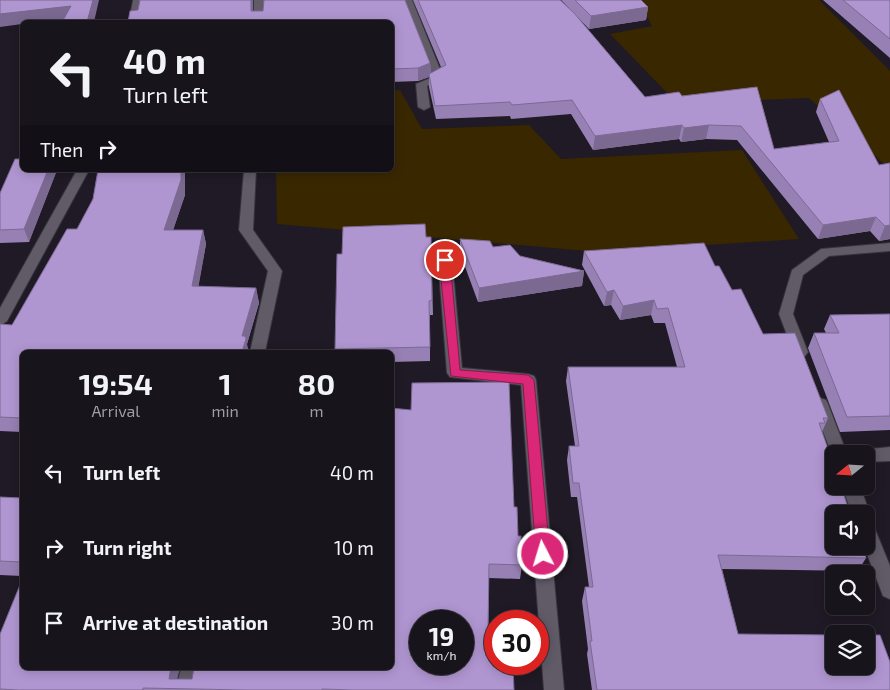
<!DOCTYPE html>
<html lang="en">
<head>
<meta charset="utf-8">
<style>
	body { margin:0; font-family:"Exo 2",sans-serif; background:#201d25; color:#f1f3f6; height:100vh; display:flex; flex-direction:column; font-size:19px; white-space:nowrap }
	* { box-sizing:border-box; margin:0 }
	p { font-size:16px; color:#9e9ea3 }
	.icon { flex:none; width:28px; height:28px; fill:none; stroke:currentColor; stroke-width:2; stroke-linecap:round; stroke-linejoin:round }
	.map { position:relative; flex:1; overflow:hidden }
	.panel { position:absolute; left:20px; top:350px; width:374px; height:320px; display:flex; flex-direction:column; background:#17141c; border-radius:8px; box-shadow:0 2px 12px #0003,0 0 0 1px #36333b }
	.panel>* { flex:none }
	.top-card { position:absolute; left:20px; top:20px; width:374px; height:152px; border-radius:8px; box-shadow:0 2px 12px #0003,0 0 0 1px #36333b; background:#17141c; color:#f1f3f6; overflow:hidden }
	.needle { width:32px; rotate:252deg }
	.controls { position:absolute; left:825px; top:445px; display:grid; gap:10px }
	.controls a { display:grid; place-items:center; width:50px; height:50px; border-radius:8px; background:#17141c; box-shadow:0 2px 12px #0003,0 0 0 1px #36333b; font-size:25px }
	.speed { position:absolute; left:409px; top:610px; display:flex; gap:10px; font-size:25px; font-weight:700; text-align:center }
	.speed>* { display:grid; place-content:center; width:65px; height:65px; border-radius:50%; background:#17141c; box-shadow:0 2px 12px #0003,0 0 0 1px #36333b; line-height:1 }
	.speed small { font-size:12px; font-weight:400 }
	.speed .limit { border:8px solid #d22; background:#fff; color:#111 }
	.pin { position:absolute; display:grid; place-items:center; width:42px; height:42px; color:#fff; margin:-21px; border:2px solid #fff; border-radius:50%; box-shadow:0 1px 5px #0007 }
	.me { position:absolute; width:55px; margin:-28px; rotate:355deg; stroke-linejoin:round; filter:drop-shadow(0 0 4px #0008) }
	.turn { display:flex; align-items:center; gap:18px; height:105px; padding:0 20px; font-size:22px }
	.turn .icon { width:65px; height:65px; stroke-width:2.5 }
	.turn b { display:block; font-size:35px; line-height:42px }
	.then { display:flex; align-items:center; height:48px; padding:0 20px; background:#0003; gap:10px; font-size:19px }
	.eta { display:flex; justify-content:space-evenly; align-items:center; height:85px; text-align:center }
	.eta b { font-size:30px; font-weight:700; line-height:35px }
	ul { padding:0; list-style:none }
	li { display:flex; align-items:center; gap:15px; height:75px; padding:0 20px }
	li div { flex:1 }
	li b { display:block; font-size:19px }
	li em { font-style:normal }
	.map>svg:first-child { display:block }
	.green { fill:#392700 }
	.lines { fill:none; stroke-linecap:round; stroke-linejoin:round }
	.minor-casing { stroke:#38343d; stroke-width:2 }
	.minor { fill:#605b67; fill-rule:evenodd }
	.wall { fill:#9781b4 }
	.shaded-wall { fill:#7b6992 }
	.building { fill:#b096d1; stroke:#7b6992; fill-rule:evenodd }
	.route { fill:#db2777; stroke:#8e194d }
</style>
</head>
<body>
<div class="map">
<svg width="890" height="690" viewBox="0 0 890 690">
	<rect width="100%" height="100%" fill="#1f1a25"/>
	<path class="green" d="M 638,0 L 819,0 L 890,71 L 890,169 L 809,98 L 677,103 L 610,34 L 652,26 Z
		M 400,90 L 422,129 L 529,125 L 561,159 L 742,150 L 799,239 L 599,252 L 277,224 L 276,170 L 391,170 L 391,91 Z"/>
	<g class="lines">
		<defs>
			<path id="minor" d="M 133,0 L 143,0 L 139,22 L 129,22 Z
				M 254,0 L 264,0 L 264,22 L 254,22 Z
				M 402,0 L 412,0 L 444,79 L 427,86 L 430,107 L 424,110 L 418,107 L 416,84 L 433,77 Z
				M 77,170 L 89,170 L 7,321 L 0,326 L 0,308 Z
				M 244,170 L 256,170 L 253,230 L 282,271 L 265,352 L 250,352 L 268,271 L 239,230 Z
				M 890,243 L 890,251 L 829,256 L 803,275 L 793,314 L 808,352 L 805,356 L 795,356 L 779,314 L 792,270 L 821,249 Z
				M 445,256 L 452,260 L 462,368 L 528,374 L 534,376 L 536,380 L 564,690 L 544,690 L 521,385 L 450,377 L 447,373 L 438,260 Z
				M 820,398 L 826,400 L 828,404 L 847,454 L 834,454 L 834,459 L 812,404 L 814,400 Z
				M 890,447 L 890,461 L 866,462 L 866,454 L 858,454 L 860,450 Z
				M 842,486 L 860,486 L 870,514 L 866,520 L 872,522 L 890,566 L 890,599 L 883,596 L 864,546 L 866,546 L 866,514 L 852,514 Z
				M 181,668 L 201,668 L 196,690 L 176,690 Z"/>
		</defs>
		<use href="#minor" class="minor-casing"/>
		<use href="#minor" class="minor"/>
	</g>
	<path class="wall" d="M 140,0 L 253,0 L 253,11 L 263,11 L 264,0 L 405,0 L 430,63 L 431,73 L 441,67 L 413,0 L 560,0 L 574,13 L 645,97 L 679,92 L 682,96 L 757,87 L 774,149 L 829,142 L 816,112 L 820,99 L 839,90 L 879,165 L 890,163 L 890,239 L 879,241 L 870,231 L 818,239 L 737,140 L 706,139 L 681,142 L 679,139 L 593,150 L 571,114 L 511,119 L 510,116 L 436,119 L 429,87 L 429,77 L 418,81 L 391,82 L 391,22 L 128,22 L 130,11 L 138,10 Z
		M 561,0 L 641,0 L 648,7 L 646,20 L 589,29 Z
		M 823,0 L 890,0 L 890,58 Z
		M 57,170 L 29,242 L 0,243 L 0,193 Z
		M 98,170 L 185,170 L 185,195 L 173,230 L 203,230 L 206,244 L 198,287 L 256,288 L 259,303 L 247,344 L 22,352 L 22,432 L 0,431 L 0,324 L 12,325 L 77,229 L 93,199 Z
		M 426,237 L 431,237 L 433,315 L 430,315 L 430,361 L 391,362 L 391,352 L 335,352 L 335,349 Z
		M 460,239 L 493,247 L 520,256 L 584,271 L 582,286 L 478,302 L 460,253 Z
		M 584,251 L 715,266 L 763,334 L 828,418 L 822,432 L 866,558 L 858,571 L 722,569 L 738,634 L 890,690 L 592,690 L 587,654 L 588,649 L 582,601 L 585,587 L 589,587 L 577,497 L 571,497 L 567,460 L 569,446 L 575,446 L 566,381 L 568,367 L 677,367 L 665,323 L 654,323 L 651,315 L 620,320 L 611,305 L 604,306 L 582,265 Z
		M 890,314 L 890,430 L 840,432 L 808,348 L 814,333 L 826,333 L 824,329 L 830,315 Z
		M 0,497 L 22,498 L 22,576 L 0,575 Z
		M 514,507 L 522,565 L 520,579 L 489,578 L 488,631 L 514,690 L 0,690 L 0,634 L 177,679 L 192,679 L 391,668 Z"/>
	<path class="shaded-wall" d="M 93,0 L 99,0 L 94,22 L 87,22 Z
		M 251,0 L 253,0 L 253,22 L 251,11 Z
		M 71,6 L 74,18 L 36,22 L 22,22 L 22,24 L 0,27 L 0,14 Z
		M 648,7 L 646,20 L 589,29 L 591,16 Z
		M 430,63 L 431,76 L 429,74 L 429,77 L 418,81 L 418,68 Z
		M 682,125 L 679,139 L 593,150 L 595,136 Z
		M 709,125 L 706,139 L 681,142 L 684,128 Z
		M 48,170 L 57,170 L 29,242 L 24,229 Z
		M 181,170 L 185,170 L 185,195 L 168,245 L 164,230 Z
		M 876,217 L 870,231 L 818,239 L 823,225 Z
		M 890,225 L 890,239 L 879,241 L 885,226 Z
		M 203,230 L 206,244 L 196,301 L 192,286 Z
		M 584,271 L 582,286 L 478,302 L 479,288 Z
		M 256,288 L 259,303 L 247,344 L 249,352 L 242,352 L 242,336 Z
		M 614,290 L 611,305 L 604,306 L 607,292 Z
		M 654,300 L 651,315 L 620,320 L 623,306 Z
		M 171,668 L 180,668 L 175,688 L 169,679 Z"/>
	<path class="building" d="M 0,0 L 93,0 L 87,22 L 62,22 L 71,6 L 0,14 Z
		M 140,0 L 251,0 L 251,11 L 263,11 L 264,0 L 405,0 L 430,63 L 418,68 L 391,69 L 391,22 L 128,22 L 130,11 L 138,10 Z
		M 418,0 L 560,0 L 574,13 L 645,97 L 679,92 L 682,96 L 757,87 L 774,149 L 839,141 L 820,99 L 839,90 L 879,165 L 890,163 L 890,225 L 885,226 L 876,217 L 823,225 L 741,126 L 709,125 L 684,128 L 682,125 L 595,136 L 572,100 L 512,105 L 510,102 L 435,106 L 429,74 L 446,65 Z
		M 575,0 L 641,0 L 648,7 L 591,16 Z
		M 843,0 L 890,0 L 890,39 Z
		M 15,159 L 22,159 L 22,170 L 48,170 L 24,229 L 0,230 L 0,193 Z
		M 98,170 L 181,170 L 181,180 L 164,230 L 203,230 L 192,286 L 256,288 L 242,336 L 245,336 L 246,339 L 242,352 L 22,352 L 22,418 L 0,417 L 0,324 L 12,325 L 67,229 L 77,229 L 93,199 Z
		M 425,224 L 426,237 L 431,237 L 432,300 L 429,301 L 430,347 L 335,349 L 337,254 L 342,254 L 343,227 Z
		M 460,239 L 490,241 L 493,247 L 510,245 L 520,256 L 584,271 L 479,288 Z
		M 704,243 L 715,266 L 719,266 L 732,290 L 741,289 L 763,334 L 795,333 L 828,418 L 823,418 L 825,423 L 819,423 L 834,466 L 834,486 L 841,486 L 850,514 L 834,514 L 834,546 L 862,546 L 866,558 L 718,555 L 738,634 L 834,635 L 834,666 L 866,666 L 866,635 L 880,635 L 890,662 L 890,690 L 597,690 L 590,641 L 592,641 L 585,587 L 593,587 L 579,483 L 573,483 L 569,446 L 579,446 L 568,367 L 685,367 L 668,308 L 657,309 L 654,300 L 623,306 L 614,290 L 607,292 L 584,251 Z
		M 890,314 L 890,416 L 847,417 L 814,333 L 839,333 L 830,315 Z
		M 509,382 L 514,507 L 517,507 L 518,536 L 521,536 L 522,565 L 489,564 L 488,631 L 495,631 L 495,664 L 513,664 L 514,690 L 353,690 L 322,689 L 322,690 L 246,690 L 143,688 L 143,690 L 19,690 L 0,689 L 0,634 L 22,580 L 22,668 L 171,668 L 169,679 L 192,679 L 194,668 L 391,668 L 391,408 L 411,410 L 412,383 ZM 420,621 L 462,621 L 462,664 L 420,664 Z
		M 0,497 L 22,498 L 22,562 L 0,561 Z"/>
	<path class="route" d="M 445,256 L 450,260 L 460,370 L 528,375 L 534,380 L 550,554 L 548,559 L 543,560 L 538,559 L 536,554 L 523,384 L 451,376 L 439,260 Z"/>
</svg>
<div class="controls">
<a><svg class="needle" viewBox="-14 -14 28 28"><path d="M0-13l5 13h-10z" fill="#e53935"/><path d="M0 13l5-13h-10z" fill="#9e9ea3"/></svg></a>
<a><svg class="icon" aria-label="sound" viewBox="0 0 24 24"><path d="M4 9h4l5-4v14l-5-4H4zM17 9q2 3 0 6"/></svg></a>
<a><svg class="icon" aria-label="search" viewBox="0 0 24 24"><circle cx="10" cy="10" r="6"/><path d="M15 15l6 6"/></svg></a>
<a><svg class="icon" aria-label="layers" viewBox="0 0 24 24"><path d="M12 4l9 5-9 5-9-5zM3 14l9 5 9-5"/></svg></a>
</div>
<div class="speed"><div>19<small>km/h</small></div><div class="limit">30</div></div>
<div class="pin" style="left:445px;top:260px;background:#d93025"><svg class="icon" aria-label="arrive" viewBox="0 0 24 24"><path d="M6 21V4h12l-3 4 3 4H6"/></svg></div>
<svg class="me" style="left:543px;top:554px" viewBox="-20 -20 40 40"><circle r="17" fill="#db2777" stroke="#fff" stroke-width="3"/><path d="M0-11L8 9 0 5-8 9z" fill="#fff"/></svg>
<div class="top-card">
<div class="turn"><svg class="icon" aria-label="left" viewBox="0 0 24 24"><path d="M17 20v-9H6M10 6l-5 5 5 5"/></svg><div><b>40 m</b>Turn left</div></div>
<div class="then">Then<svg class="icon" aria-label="right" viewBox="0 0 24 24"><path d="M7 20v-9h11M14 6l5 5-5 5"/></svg></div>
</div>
<section class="panel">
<div class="eta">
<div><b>19:54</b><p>Arrival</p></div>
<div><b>1</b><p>min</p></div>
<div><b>80</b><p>m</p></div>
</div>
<ul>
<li><svg class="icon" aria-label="left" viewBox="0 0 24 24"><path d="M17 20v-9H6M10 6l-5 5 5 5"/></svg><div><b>Turn left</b></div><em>40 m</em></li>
<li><svg class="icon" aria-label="right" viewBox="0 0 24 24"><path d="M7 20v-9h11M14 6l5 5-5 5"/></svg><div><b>Turn right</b></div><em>10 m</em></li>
<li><svg class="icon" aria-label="arrive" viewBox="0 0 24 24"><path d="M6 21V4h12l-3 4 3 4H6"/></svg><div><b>Arrive at destination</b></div><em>30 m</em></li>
</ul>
</section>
</div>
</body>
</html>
